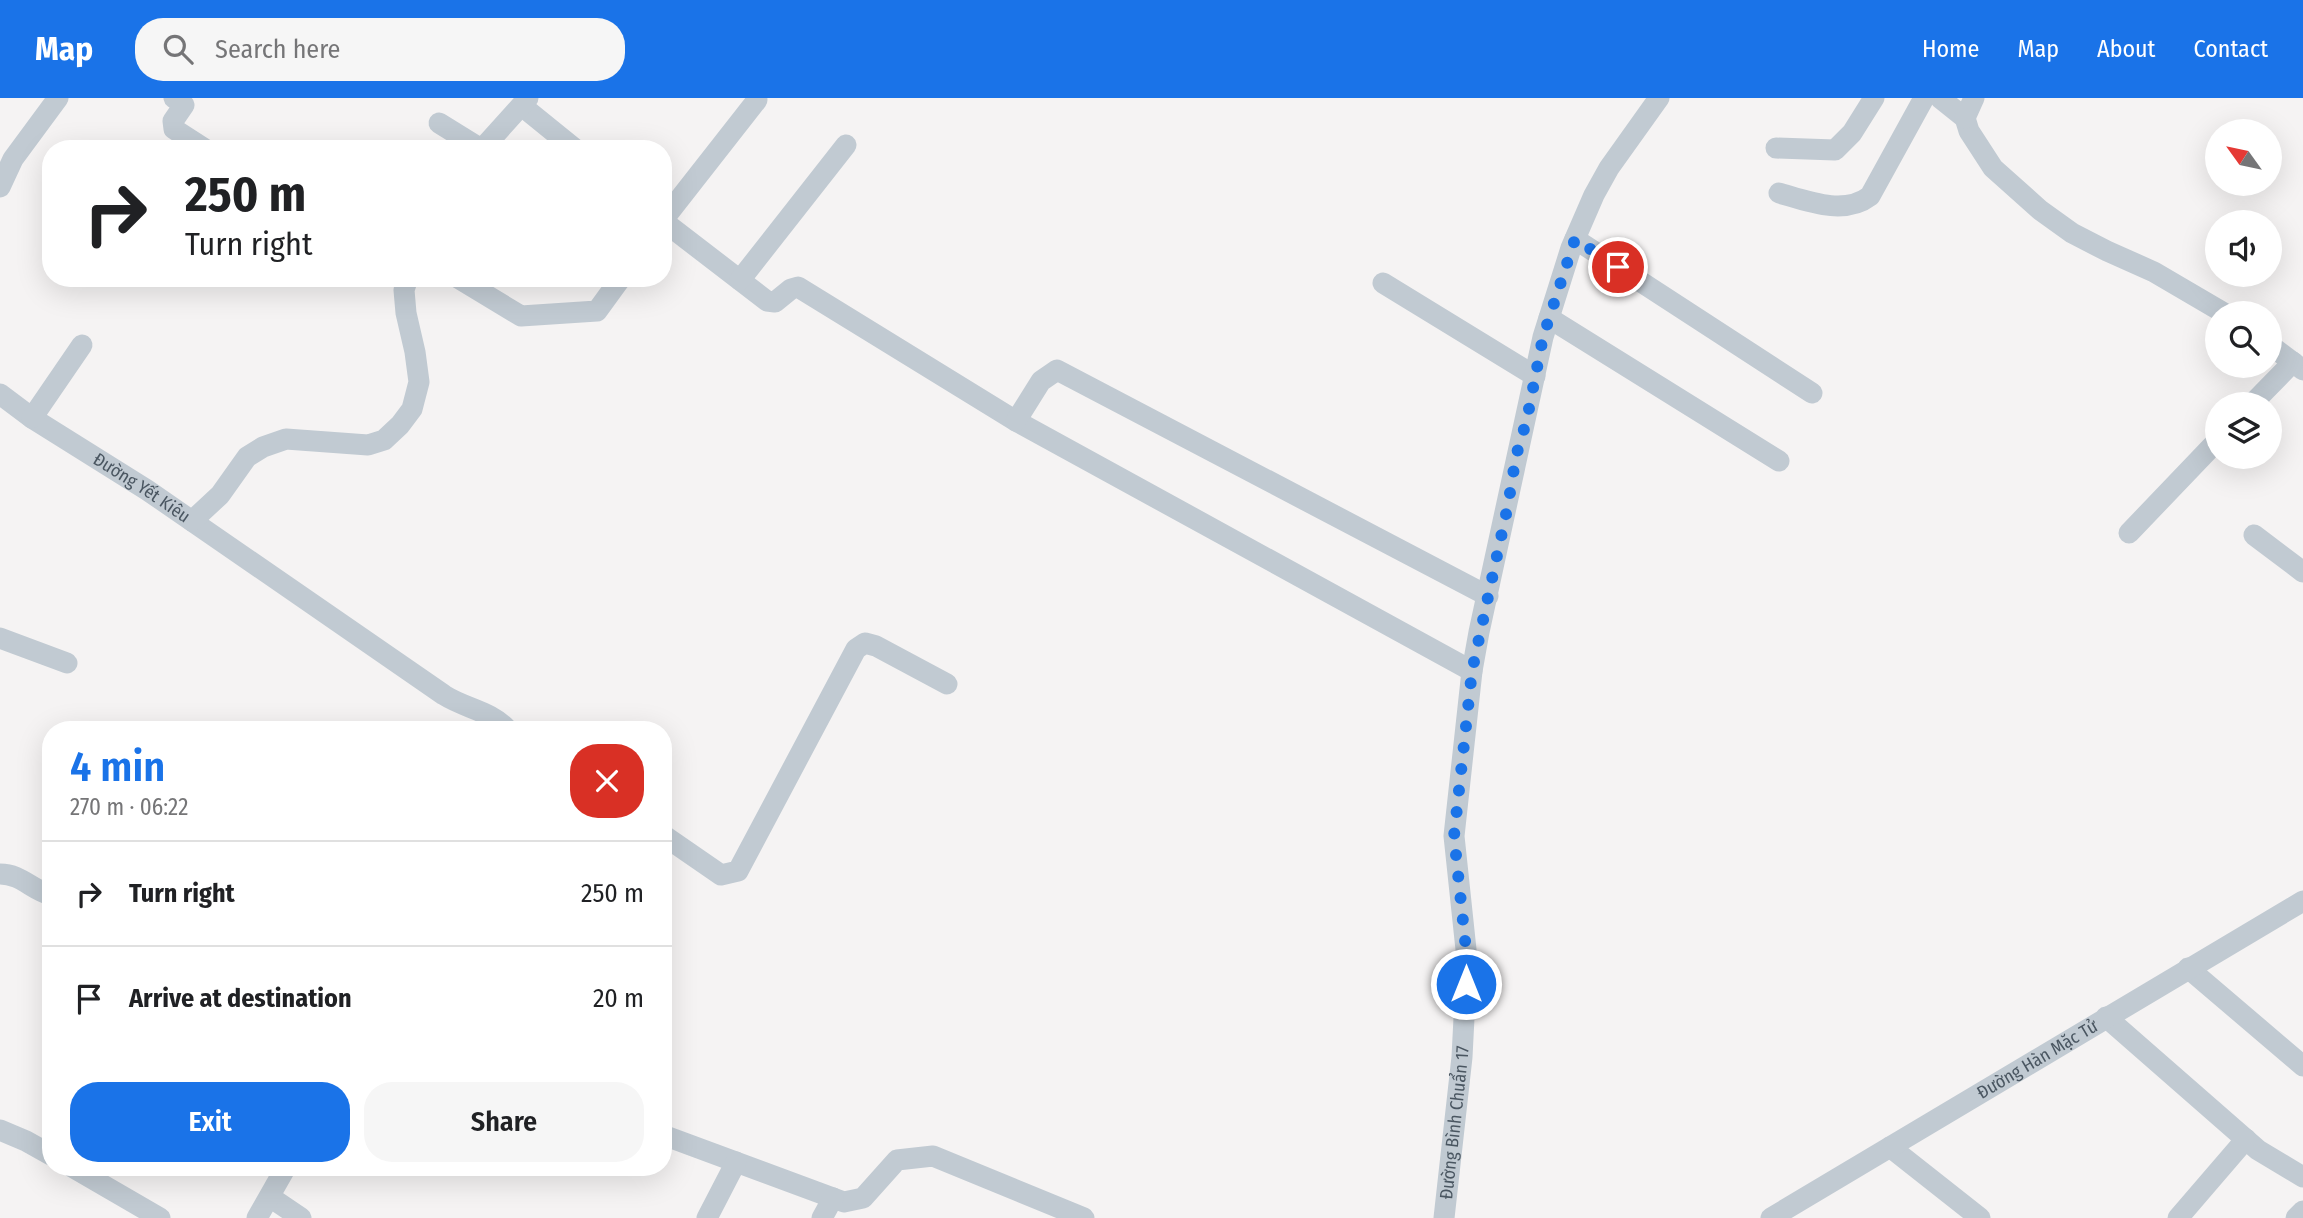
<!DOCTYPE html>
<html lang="en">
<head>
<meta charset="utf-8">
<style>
	body { margin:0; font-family:"Fira Sans Condensed",sans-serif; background:#f6f6f6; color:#202124; height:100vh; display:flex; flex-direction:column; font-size:26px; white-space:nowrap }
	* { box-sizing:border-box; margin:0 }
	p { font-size:23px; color:#757577 }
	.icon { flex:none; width:38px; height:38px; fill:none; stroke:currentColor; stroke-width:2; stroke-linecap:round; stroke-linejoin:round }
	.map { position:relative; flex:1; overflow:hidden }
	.panel { position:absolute; left:42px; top:623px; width:630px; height:455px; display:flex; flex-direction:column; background:#fff; border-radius:28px; box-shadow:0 7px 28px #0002 }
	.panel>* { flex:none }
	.hud { position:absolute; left:42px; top:42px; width:630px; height:147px; border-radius:28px; box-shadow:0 7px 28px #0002; background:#fff; color:#202124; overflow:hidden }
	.needle { width:46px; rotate:303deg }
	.controls { position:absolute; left:2205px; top:21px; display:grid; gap:14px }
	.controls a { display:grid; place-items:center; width:77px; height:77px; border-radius:50%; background:#fff; box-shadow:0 7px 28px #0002; font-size:35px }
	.pin { position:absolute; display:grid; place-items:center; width:60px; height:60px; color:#fff; margin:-30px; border:4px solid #fff; border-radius:50%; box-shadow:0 2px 7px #0007 }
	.me { position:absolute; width:77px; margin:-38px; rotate:0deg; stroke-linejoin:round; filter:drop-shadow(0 0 5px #0008) }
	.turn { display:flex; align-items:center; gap:24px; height:147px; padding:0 28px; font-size:32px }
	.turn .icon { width:91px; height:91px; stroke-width:2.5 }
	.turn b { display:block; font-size:49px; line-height:60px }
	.round { display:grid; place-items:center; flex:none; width:74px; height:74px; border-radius:28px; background:#f6f6f6 }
	.head { display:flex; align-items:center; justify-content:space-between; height:119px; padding:0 28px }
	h1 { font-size:42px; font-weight:600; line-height:52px; color:#1a73e8 }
	.button { display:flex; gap:14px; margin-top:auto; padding:14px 28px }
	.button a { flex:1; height:80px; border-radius:28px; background:#1a73e8; color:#fff; font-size:28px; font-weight:600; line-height:80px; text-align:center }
	.button a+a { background:#f6f6f6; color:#202124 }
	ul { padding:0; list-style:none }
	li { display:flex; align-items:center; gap:21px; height:105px; padding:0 28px; border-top:2px solid #e0e0e0 }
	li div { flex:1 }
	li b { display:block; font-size:26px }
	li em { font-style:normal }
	header { display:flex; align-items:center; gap:42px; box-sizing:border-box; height:98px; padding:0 35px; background:#1a73e8; color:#fff }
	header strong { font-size:33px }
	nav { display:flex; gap:38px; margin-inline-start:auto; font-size:24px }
	.search { width:490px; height:63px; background:#f6f6f6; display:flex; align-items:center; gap:18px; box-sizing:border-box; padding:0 24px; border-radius:28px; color:#757577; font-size:26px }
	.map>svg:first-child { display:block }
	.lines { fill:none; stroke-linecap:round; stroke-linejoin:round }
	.minor { stroke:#c1cad2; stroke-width:21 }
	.route { stroke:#1a73e8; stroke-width:12; stroke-dasharray:0 21.6 }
	.labels { text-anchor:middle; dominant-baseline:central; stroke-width:5; stroke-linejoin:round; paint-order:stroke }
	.street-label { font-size:18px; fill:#4a5661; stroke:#fff }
</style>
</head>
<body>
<header>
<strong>Map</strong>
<div class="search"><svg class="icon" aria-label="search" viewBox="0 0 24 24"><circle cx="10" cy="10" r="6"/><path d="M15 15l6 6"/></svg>Search here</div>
<nav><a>Home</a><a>Map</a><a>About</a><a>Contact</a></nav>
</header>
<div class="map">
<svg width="2303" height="1120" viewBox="0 0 2303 1120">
	<rect width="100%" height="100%" fill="#f5f3f3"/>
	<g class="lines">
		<g class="minor">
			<path d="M 174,0 L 184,7 L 173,23 L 174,31 L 205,51"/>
			<path d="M 1940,0 L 1965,20 L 1969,33 L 1993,70 L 2040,112 L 2072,135 L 2107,153 L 2154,174 L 2224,215"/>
			<path d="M 522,8 L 575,51"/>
			<path d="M 1965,20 L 1974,0"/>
			<path d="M 439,25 L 481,51"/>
			<path d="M 1776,50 L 1835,52 L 1852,35 L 1874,0"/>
			<path d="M 482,51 L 528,0"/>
			<path d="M 0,89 L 13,61 L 58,0"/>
			<path d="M 1779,95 C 1807,103 1844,118 1870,98 L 1924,0"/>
			<path d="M 663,122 L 757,2"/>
			<path d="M 663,123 L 767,203 L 775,204 L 791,191 L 798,189 L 1016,323 L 1472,573"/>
			<path d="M 1575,141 L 1812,295"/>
			<path d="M 458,180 L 521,218 L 597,213 L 621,180"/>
			<path d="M 740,182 L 846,47"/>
			<path d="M 1383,185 L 1535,278"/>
			<path d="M 1549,220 L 1779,363"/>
			<path d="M 2270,247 L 2303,272"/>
			<path id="s1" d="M 0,296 L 32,320 L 147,392 L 444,597 C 466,611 490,612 508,632"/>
			<path d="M 2252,306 L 2293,264"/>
			<path d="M 32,320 L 82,247"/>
			<path d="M 1016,323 L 1041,283 L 1057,272 L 1488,498"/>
			<path d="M 192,423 L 220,397 L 247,359 L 263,349 L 286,341 L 368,347 L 384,342 L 400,327 L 412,311 L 419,284 L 415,254 L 406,215 L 404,192 L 408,180"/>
			<path d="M 2129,435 L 2217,343"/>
			<path d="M 2254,437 L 2303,474"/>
			<path d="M 0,540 L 67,565"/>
			<path d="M 663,737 L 721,777 L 738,773 L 856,551 L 865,545 L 876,548 L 947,586"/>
			<path d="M 0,776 C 21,776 32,792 51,797"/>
			<path d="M 2188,870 L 2303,968"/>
			<path d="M 2106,919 L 2258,1052 L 2303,1079"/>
			<path d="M 0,1032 L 26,1043 L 51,1057"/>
			<path d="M 663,1037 L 844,1104 L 863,1100 L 897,1062 L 933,1058 L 1084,1120"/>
			<path d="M 1890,1049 L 1980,1120"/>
			<path d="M 72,1069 L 160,1120"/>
			<path d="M 270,1099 L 301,1120"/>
			<path d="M 257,1120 L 286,1069"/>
			<path d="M 707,1120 L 736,1064"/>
			<path d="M 822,1120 L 833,1100"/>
			<path id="s2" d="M 1444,1120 L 1462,959 L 1467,861 L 1454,738 L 1472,573 L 1479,534 L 1543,239 L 1571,150 L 1594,97 L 1609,70 L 1659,0"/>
			<path id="s3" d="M 1771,1120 L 2303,803"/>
			<path d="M 2178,1120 L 2246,1041"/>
			<path d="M 2296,1120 L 2303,1113"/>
		</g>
	</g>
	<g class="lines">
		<path class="route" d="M 1466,886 L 1467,861 L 1454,738 L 1472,573 L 1508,407 L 1516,358 L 1527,321 L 1543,239 L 1575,141 L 1618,169"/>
	</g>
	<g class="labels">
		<g class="street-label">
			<text stroke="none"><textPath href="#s1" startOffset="170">Đường Yết Kiêu</textPath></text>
			<text stroke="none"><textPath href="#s3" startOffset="310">Đường Hàn Mặc Tử</textPath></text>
			<text stroke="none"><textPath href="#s2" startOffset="96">Đường Bình Chuẩn 17</textPath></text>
		</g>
	</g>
</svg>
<div class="controls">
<a><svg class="needle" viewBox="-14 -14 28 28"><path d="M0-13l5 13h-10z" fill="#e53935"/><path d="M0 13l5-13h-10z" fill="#757577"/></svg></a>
<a><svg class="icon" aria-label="sound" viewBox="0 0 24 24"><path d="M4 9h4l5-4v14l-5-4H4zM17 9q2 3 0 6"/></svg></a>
<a><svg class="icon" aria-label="search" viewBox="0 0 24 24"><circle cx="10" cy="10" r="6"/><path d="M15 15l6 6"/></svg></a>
<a><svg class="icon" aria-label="layers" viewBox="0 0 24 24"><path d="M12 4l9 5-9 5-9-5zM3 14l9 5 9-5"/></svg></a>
</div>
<div class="pin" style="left:1618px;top:169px;background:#d93025"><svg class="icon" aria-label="arrive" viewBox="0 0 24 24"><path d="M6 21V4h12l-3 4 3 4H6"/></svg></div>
<svg class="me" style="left:1466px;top:886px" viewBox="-20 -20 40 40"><circle r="17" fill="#1a73e8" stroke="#fff" stroke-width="3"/><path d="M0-11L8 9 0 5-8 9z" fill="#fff"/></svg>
<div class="hud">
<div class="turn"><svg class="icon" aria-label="right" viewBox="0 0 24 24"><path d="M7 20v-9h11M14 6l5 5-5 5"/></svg><div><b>250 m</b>Turn right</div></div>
</div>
<section class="panel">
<div class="head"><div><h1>4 min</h1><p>270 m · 06:22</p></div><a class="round" style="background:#d93025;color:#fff"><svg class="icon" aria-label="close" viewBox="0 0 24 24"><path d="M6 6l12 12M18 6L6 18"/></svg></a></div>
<ul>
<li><svg class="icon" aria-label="right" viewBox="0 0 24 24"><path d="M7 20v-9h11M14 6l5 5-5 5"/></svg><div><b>Turn right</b></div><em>250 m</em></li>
<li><svg class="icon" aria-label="arrive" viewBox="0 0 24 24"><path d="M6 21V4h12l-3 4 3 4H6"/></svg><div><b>Arrive at destination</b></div><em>20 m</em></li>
</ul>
<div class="button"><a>Exit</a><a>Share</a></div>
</section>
</div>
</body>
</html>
